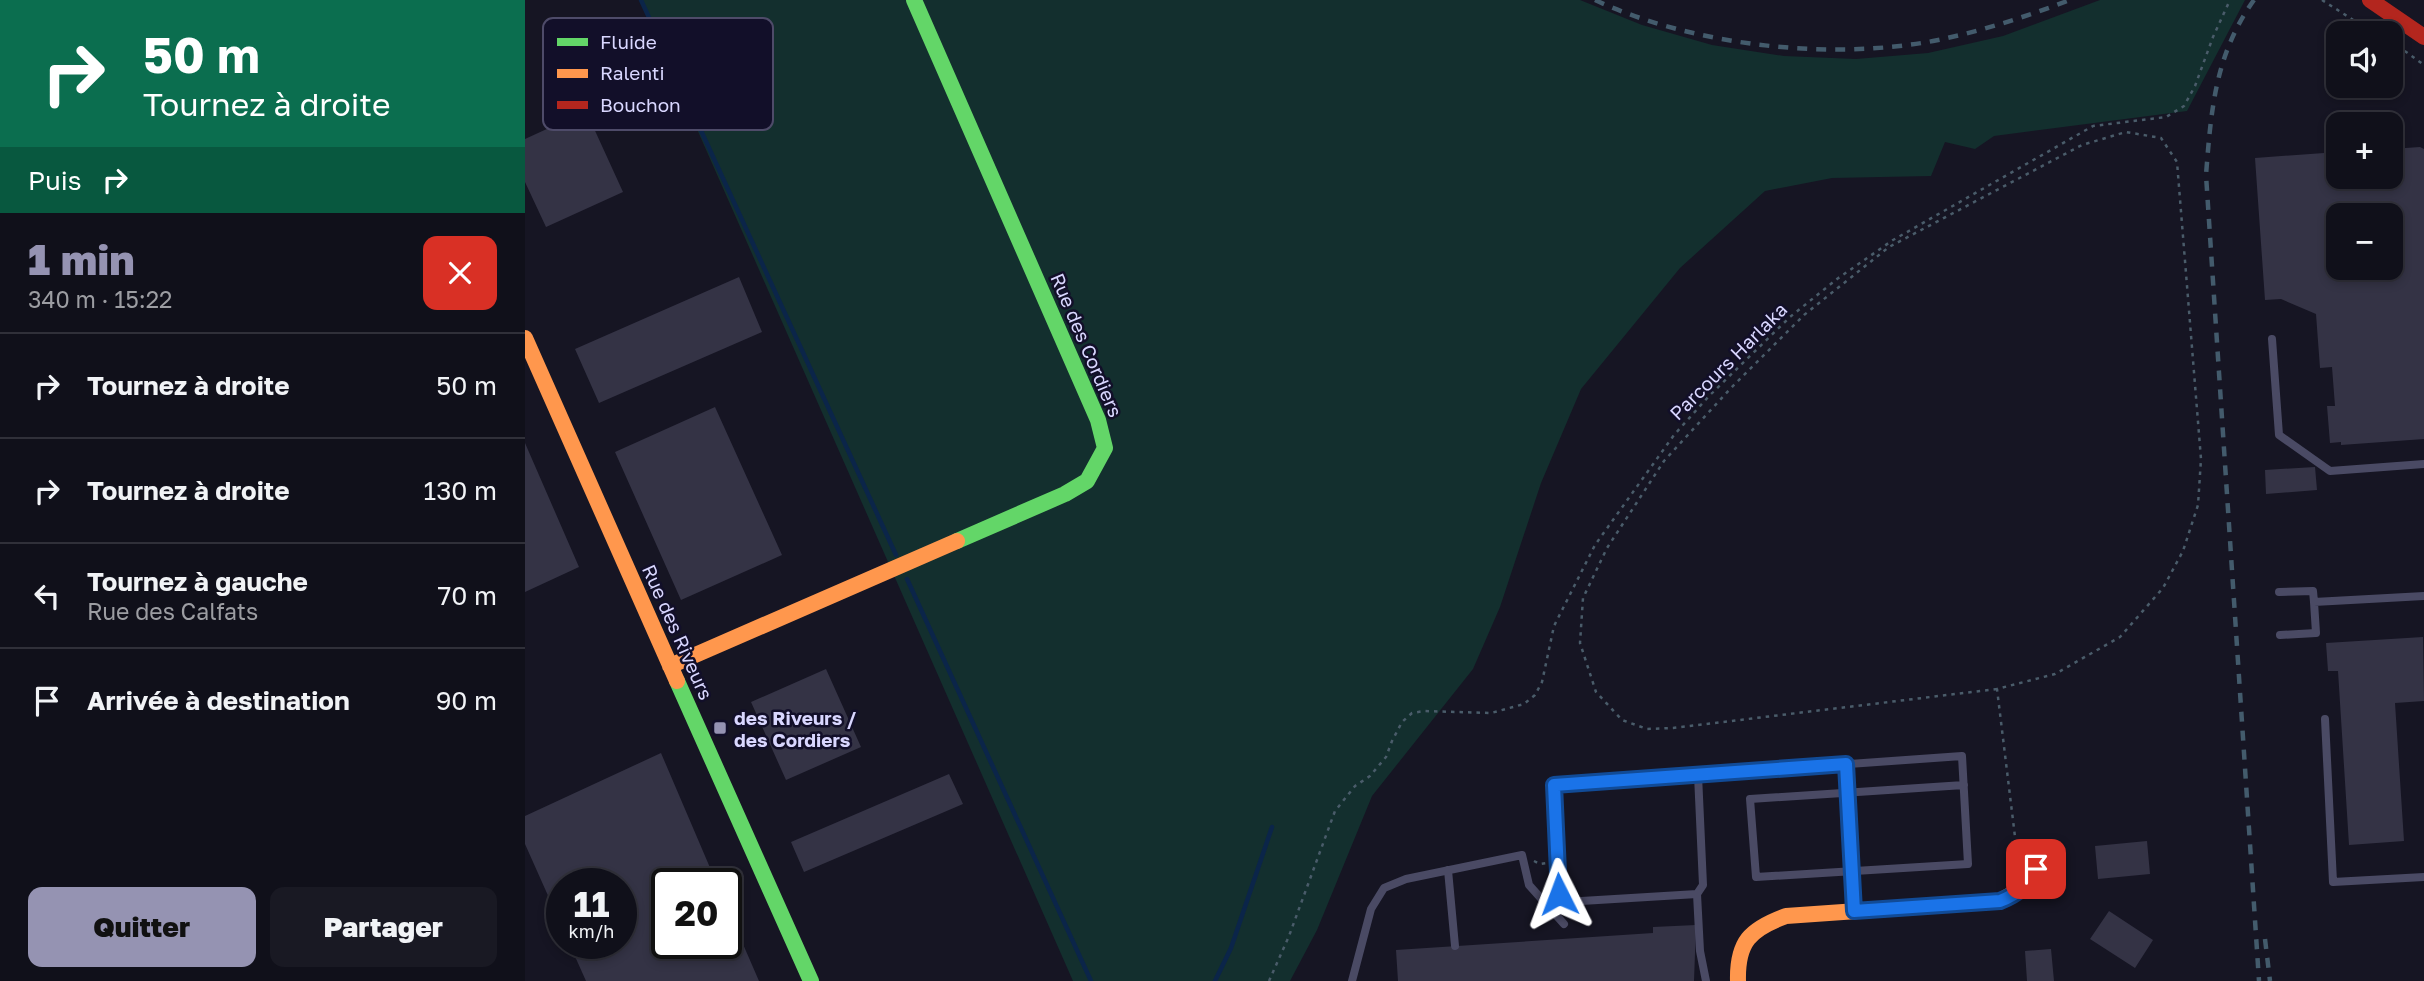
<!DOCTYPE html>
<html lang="fr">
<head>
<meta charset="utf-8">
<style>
	body { margin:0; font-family:"Golos Text",sans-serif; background:#191923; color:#f1f3f6; height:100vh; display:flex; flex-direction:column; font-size:26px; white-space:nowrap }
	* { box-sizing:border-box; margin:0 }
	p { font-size:23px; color:#9c9da2 }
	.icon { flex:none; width:38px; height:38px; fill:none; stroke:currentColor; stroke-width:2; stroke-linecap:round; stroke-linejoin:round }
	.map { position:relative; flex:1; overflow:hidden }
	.panel { display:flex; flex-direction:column; background:#10101a; width:525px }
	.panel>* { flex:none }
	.banner { background:#0b6e4f; color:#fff; overflow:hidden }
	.buttons { position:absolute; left:1801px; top:21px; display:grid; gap:14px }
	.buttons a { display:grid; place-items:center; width:77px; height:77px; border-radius:14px; background:#10101a; box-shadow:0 4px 10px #0003,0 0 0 2px #303039; font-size:35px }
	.speed { position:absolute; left:21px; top:868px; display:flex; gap:14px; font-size:35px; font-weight:700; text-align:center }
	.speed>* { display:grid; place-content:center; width:91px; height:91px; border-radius:50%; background:#10101a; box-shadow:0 4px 10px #0003,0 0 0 2px #303039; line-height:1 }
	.speed small { font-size:18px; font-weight:400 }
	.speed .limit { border:4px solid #111; border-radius:10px; background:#fff; color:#111 }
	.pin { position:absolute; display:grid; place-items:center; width:60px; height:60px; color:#fff; margin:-30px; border-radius:14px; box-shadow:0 4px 10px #0006 }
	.me { position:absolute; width:77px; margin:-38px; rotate:357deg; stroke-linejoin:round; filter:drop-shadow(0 0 5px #0008) }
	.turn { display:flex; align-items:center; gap:24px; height:147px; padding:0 28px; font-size:32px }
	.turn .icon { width:91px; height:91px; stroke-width:2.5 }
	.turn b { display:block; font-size:49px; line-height:60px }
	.then { display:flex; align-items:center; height:66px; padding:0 28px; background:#0003; gap:14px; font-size:26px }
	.round { display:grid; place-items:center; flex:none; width:74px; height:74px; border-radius:14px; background:#191923 }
	.headline { display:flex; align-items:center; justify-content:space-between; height:119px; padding:0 28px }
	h1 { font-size:42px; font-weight:800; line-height:52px; color:#9593b2 }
	.primary-button { display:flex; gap:14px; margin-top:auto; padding:14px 28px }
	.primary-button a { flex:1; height:80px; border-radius:14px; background:#9593b2; color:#111; font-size:28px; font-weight:800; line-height:80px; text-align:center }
	.primary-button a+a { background:#191923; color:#f1f3f6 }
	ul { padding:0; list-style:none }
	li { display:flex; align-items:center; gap:21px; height:105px; padding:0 28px; border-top:2px solid #303039 }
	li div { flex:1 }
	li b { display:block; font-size:26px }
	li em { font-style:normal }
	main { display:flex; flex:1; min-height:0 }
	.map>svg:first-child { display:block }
	.green { fill:#132f2e }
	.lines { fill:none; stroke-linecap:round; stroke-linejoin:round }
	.stream { stroke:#0b2549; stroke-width:4.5 }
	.building { fill:#343345; fill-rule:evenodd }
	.path { stroke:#4a5c6a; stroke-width:2.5; stroke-dasharray:3.5 5; stroke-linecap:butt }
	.lane { stroke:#4a4a64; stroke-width:8 }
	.fast { stroke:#63d668; stroke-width:16 }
	.slow { stroke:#ff974d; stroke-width:16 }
	.jam { stroke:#b3261e; stroke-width:16 }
	.rail { stroke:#435b6c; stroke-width:4.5; stroke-dasharray:10 9; stroke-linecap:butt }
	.route-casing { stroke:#114b97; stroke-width:18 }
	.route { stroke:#1a73e8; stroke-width:12 }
	.poi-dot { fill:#9593b2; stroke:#120f29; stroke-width:2.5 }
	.labels { text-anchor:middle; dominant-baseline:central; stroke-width:5; stroke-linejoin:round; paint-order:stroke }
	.street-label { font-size:19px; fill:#d9d7ff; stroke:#120f29 }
	.poi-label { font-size:19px; font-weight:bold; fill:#d9d7ff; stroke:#120f29; text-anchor:start }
	.key { fill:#120f29; stroke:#4e4b69; stroke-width:2 }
	.key-label { font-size:19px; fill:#d9d7ff }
</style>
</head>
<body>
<main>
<section class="panel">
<div class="banner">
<div class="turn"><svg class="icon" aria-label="right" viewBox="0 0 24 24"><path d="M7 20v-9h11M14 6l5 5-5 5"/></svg><div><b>50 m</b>Tournez à droite</div></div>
<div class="then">Puis<svg class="icon" aria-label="right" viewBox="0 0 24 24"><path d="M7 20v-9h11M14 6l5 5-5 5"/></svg></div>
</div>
<div class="headline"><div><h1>1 min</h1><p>340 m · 15:22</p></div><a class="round" style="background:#d93025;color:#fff"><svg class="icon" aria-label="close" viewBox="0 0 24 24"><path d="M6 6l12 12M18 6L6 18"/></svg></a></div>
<ul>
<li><svg class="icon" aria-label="right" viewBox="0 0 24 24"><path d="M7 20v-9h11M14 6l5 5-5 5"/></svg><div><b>Tournez à droite</b></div><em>50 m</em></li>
<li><svg class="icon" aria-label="right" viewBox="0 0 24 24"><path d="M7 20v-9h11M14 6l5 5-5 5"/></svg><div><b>Tournez à droite</b></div><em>130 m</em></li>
<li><svg class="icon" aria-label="left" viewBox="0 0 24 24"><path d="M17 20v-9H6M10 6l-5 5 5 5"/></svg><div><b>Tournez à gauche</b><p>Rue des Calfats</p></div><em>70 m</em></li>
<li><svg class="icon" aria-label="arrive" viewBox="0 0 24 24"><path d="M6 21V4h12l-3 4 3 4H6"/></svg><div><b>Arrivée à destination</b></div><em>90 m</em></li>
</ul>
<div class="primary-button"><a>Quitter</a><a>Partager</a></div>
</section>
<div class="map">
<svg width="1899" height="981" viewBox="0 0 1899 981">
	<rect width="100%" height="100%" fill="#161523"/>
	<path class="green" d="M 115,0 L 1055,0 L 1117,25 L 1187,45 L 1259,56 L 1331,59 L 1403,53 L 1478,36 L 1575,0 L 1720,0 L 1662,111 L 1469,136 L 1450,149 L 1420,142 L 1406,176 L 1307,178 L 1240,191 L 1155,268 L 1056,389 L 1016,483 L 975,607 L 948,669 L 847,796 L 792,930 L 765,981 L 548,981 Z"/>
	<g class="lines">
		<path class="stream" d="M 116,0 L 371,555
			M 382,579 L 566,981
			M 690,981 L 706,948 L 747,827"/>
	</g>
	<path class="building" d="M 61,111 L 98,192 L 21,227 L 0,182 L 0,139 Z
		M 1895,147 L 1899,149 L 1899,439 L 1816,445 L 1816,442 L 1805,443 L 1802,406 L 1810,406 L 1807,367 L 1795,368 L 1791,314 L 1756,299 L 1740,300 L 1730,158 L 1813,152 L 1813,177 L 1866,177 L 1866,149 ZM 1813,215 L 1866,215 L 1866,268 L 1813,268 Z
		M 214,277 L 237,332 L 74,403 L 50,349 Z
		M 190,407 L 257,555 L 156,600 L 90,452 Z
		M 0,443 L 54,567 L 0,592 Z
		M 1790,467 L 1792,490 L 1741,494 L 1740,470 Z
		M 1898,637 L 1899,701 L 1870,703 L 1879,841 L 1824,845 L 1813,671 L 1803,671 L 1801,643 Z
		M 301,669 L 336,747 L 261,780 L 226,702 Z
		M 136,753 L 192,884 L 142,884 L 142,943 L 201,943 L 201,905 L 234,981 L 61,981 L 44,943 L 96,943 L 96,884 L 37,884 L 37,927 L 0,844 L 0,816 Z
		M 424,774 L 438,804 L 279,872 L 266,842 Z
		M 1622,841 L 1625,874 L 1573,879 L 1570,846 Z
		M 1584,911 L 1628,940 L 1610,968 L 1565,939 Z
		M 1171,925 L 1169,981 L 873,981 L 871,950 L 1128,933 L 1128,927 Z
		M 1526,949 L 1529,981 L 1502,981 L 1500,951 Z"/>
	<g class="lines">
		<path class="path" d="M 1797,0 L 1833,23 L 1841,23 L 1843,18
			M 1841,23 L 1855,33
			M 1866,41 L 1899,65
			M 1472,689 L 1148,728 L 1122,729 L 1097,720 L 1071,692 L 1055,643 L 1058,598 L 1082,548 L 1139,461 L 1205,389 L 1279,315 L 1364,247 L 1557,145 L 1601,132 L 1636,138 L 1652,162 L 1676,459 L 1673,505 L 1658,551 L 1638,588 L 1595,637 L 1530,674 L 1472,689 L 1491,845 L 1499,856
			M 1009,861 L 1015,864 L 1022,863
			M 744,981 L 764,936 L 810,811 L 830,786 L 845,776 L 861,757 L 867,741 L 877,722 L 887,713 L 899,711 L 966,713 L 999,704 L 1010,695 L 1017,682 L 1029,626 L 1070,545 L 1149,435 L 1184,396 L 1265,317 L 1312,279 L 1368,240 L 1568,126 L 1641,117 L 1659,106 L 1670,86 L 1688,37 L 1705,0"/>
		<path class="lane" d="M 1747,339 L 1754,435 L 1805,471 L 1899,464
			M 1754,592 L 1788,591 L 1789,602
			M 1755,635 L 1791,633 L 1789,602 L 1899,596
			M 1800,719 L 1808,882 L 1899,877
			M 1321,764 L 1330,911
			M 923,870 L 930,946
			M 1172,894 L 1178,885 L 1173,775
			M 827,981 L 846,909 L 859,888 L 881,879 L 997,855 L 1004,885 L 1039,924
			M 1181,981 L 1175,951 L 1172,894 L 1040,902 L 1034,894 L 1029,785 L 1437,756 L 1443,864 L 1231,877 L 1225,799 L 1439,785"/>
		<path class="fast" d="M 389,0 L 573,420 L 580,448 L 562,481 L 540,494 L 432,541
			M 152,681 L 286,981"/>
		<path class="slow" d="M 0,338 L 152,681
			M 145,666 L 432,541
			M 1213,981 C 1212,942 1225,929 1261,916 L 1475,901 L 1496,889 L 1511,869"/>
		<path class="jam" d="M 1845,0 L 1899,37"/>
		<path class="rail" d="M 1070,0 C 1167,45 1302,61 1408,41 C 1454,32 1500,17 1545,0
			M 1729,0 C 1690,54 1686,111 1681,175 L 1734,981
			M 1740,939 L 1745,981"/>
	</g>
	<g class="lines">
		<defs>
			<path id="route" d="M 1034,894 L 1029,785 L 1321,764 L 1329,911 L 1475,901 C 1493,894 1502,886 1511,869"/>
		</defs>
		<use href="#route" class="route-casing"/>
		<use href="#route" class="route"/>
	</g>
	<rect class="poi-dot" x="188" y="721" width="14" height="14" rx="3.5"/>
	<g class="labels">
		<g class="street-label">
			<text transform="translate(562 345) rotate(67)">Rue des Cordiers</text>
			<text transform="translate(1203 361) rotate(-45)">Parcours Harlaka</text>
			<text transform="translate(153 632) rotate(66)">Rue des Riveurs</text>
		</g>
		<g class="poi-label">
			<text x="209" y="717">des Riveurs /<tspan x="209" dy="22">des Cordiers</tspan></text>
		</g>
	</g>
	<rect x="18" y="18" width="230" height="112" rx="10" class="key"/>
	<rect x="32" y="38" width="31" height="8" fill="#63d668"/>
	<rect x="32" y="69" width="31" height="9" fill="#ff974d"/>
	<rect x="32" y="101" width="31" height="8" fill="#b3261e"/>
	<g class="key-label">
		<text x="75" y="49">Fluide</text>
		<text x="75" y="80">Ralenti</text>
		<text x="75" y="112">Bouchon</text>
	</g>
</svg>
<div class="buttons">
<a><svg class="icon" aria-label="sound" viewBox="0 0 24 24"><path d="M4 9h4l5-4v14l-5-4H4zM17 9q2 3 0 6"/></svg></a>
<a>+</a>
<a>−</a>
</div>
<div class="speed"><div>11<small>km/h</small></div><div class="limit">20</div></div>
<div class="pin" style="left:1511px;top:869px;background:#d93025"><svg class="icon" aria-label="arrive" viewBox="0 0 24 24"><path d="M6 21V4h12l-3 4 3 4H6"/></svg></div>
<svg class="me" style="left:1034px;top:894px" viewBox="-20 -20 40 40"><path d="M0-17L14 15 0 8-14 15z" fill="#1a73e8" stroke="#fff" stroke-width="4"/></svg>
</div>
</main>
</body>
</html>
